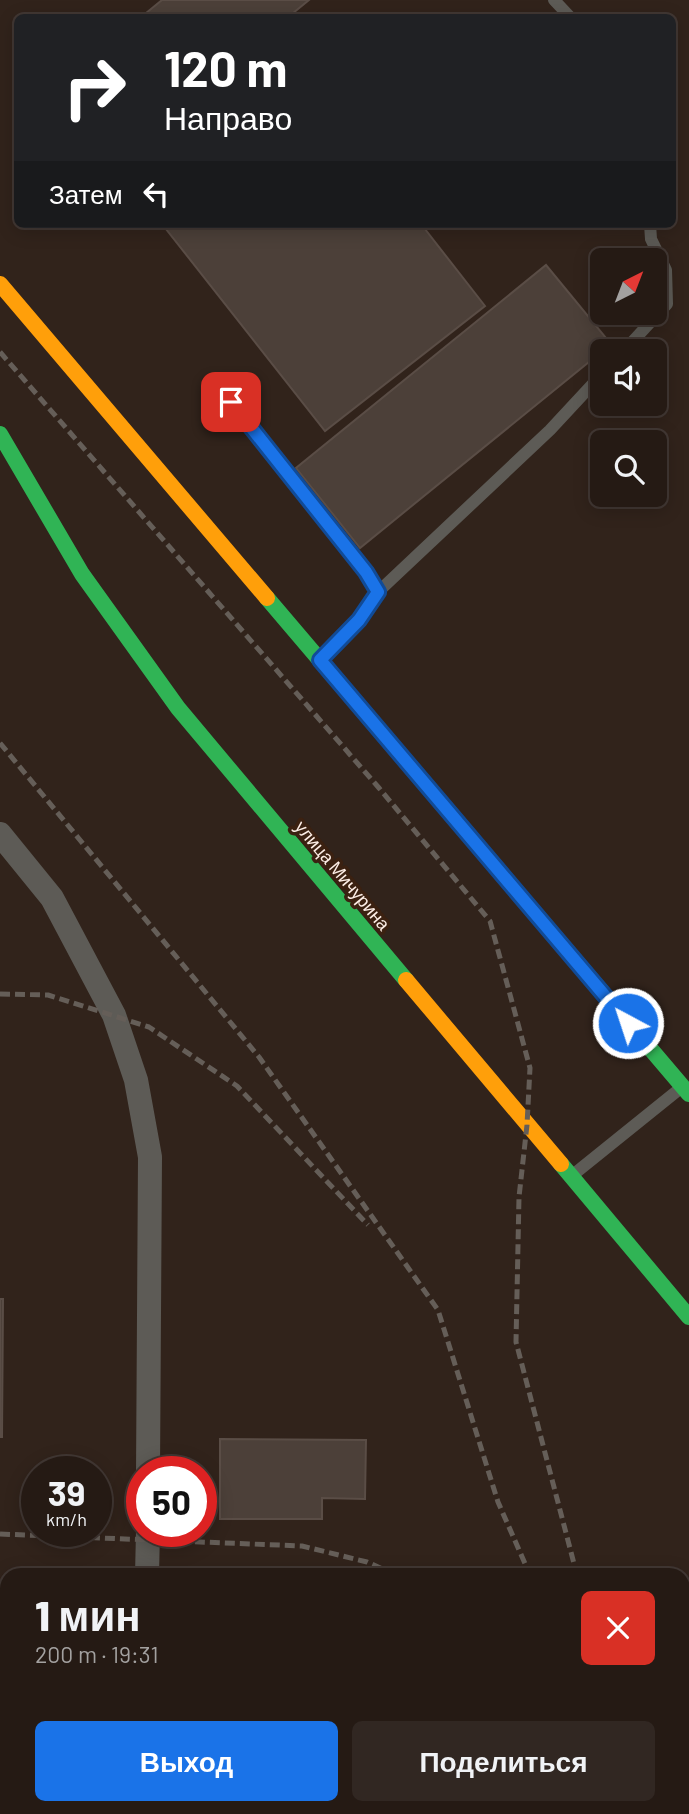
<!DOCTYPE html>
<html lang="ru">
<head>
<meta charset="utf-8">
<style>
	body { margin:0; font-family:Barlow,sans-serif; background:#312722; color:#f1f3f6; height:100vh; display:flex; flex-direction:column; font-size:26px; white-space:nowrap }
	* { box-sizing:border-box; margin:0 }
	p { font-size:23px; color:#a3a1a0 }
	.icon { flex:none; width:38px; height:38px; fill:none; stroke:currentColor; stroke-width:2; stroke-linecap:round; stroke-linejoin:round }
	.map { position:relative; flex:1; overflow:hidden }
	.panel { position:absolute; left:0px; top:1568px; width:690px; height:247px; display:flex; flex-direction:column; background:#251a14; border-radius:21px 21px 0 0; box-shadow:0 4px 18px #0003,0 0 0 2px #423834 }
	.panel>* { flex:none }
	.hud { position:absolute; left:14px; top:14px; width:662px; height:214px; border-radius:10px; box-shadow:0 4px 18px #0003,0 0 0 2px #423834; background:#202124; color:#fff; overflow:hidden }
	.needle { width:46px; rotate:42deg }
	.fabs { position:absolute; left:590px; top:248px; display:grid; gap:14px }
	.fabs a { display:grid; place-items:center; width:77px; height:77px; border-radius:10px; background:#251a14; box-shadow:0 4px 18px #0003,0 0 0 2px #423834; font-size:35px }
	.speed { position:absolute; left:21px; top:1456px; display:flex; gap:14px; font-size:35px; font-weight:700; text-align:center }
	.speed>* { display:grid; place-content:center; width:91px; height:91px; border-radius:50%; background:#251a14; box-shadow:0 4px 18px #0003,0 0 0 2px #423834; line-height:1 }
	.speed small { font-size:18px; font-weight:400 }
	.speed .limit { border:10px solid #d22; background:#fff; color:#111 }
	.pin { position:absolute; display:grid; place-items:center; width:60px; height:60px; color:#fff; margin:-30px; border-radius:14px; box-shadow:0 4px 10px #0006 }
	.me { position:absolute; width:77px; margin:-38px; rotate:320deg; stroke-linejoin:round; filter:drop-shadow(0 0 5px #0008) }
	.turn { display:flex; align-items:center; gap:24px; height:147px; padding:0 35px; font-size:32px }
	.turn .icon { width:91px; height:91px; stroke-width:2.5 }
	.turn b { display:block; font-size:49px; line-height:60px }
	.then { display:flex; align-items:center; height:66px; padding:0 35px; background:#0003; gap:14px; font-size:26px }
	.round { display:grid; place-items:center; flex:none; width:74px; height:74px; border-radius:10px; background:#312722 }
	.head { display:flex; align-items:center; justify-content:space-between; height:119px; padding:0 35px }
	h1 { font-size:42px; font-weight:800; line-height:52px }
	.action { display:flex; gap:14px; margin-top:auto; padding:14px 35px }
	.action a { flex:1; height:80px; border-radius:10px; background:#1a73e8; color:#fff; font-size:28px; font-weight:800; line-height:80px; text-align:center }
	.action a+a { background:#312722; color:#f1f3f6 }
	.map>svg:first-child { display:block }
	.building { fill:#4c4039; stroke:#5a4d46; stroke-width:2 }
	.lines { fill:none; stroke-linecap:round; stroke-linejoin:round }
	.lane { stroke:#5d5b56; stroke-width:12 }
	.street { stroke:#5d5b56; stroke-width:24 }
	.fast { stroke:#30b455; stroke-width:16 }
	.slow { stroke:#ff9f0a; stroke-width:16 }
	.rail { stroke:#655e58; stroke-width:5; stroke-dasharray:10 5; stroke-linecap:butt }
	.route-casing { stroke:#114b97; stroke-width:18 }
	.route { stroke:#1a73e8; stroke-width:12 }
	.labels { text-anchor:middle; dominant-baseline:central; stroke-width:7; stroke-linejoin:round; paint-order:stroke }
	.street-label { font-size:18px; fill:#fdeee6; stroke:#3b2111 }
</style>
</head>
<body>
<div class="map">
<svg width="689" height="1814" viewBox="0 0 689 1814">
	<rect width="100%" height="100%" fill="#31231b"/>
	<path class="building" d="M 162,0 L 309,0 L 287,18 L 140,18 Z
		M 162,224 L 421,224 L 485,306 L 325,431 Z
		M 546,265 L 611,344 L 360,548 L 296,468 Z
		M 0,1299 L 3,1299 L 2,1437 L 0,1437 Z
		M 220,1439 L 366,1440 L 365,1499 L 322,1498 L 322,1519 L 220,1519 Z
		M 213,1808 L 539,1808 L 539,1814 L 213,1814 Z"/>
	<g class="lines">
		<path class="lane" d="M 554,0 L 571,18
			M 623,352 L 667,304 L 666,270 L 651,239 L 650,224
			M 231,402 L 366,572 L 378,592 L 359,620 L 323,658
			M 378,592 L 550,430 L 602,374
			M 574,1174 L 682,1087"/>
		<path class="street" d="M 0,834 L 52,898 L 114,1015 L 136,1080 L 150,1157 L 148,1472
			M 147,1575 L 148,1531
			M 146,1814 L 146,1808"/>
		<path class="fast" d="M 0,434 L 82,574 L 178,708 L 406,980
			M 267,598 L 689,1094
			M 561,1164 L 689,1317"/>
		<path class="slow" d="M 0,284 L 267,598
			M 406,980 L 561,1164"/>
		<path class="rail" d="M 0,352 L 379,788 L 490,921 L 530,1068 L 527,1125 L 519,1197 L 516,1342 L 577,1575
			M 0,743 L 259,1057 L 438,1310 L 498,1502 L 530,1575
			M 0,994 L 48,995 L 149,1027 L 237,1086 L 368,1225
			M 0,1534 L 302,1546 L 367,1562 L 396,1575
			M 631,1808 L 635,1814
			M 677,1808 L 682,1814"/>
	</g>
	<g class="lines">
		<defs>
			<path id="route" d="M 231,402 L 366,572 L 378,592 L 359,620 L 320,660 L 628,1023"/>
		</defs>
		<use href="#route" class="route-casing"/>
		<use href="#route" class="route"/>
	</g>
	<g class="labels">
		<g class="street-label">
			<text transform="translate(343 875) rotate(50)">улица Мичурина</text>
		</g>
	</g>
</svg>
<div class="fabs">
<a><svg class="needle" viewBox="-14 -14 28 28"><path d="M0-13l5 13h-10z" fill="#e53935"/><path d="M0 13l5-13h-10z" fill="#a3a1a0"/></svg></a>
<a><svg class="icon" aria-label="sound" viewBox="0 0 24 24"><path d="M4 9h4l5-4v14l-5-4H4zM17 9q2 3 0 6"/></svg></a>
<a><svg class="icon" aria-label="search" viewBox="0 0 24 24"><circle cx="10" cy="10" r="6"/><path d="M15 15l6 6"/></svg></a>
</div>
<div class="speed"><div>39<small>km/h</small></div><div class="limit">50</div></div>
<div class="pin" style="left:231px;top:402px;background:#d93025"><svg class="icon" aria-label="arrive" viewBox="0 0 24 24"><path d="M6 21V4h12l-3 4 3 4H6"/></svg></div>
<svg class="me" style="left:628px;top:1023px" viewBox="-20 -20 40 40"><circle r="17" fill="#1a73e8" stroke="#fff" stroke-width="3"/><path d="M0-11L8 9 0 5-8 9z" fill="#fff"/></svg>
<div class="hud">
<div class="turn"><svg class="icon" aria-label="right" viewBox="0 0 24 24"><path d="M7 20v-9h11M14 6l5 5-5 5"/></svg><div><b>120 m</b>Направо</div></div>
<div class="then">Затем<svg class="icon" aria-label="left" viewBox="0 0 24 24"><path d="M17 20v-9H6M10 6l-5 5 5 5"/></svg></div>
</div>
<section class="panel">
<div class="head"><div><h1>1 мин</h1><p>200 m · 19:31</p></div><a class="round" style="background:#d93025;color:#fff"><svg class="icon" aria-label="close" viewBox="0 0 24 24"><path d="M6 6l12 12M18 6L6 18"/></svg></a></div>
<div class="action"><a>Выход</a><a>Поделиться</a></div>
</section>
</div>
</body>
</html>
